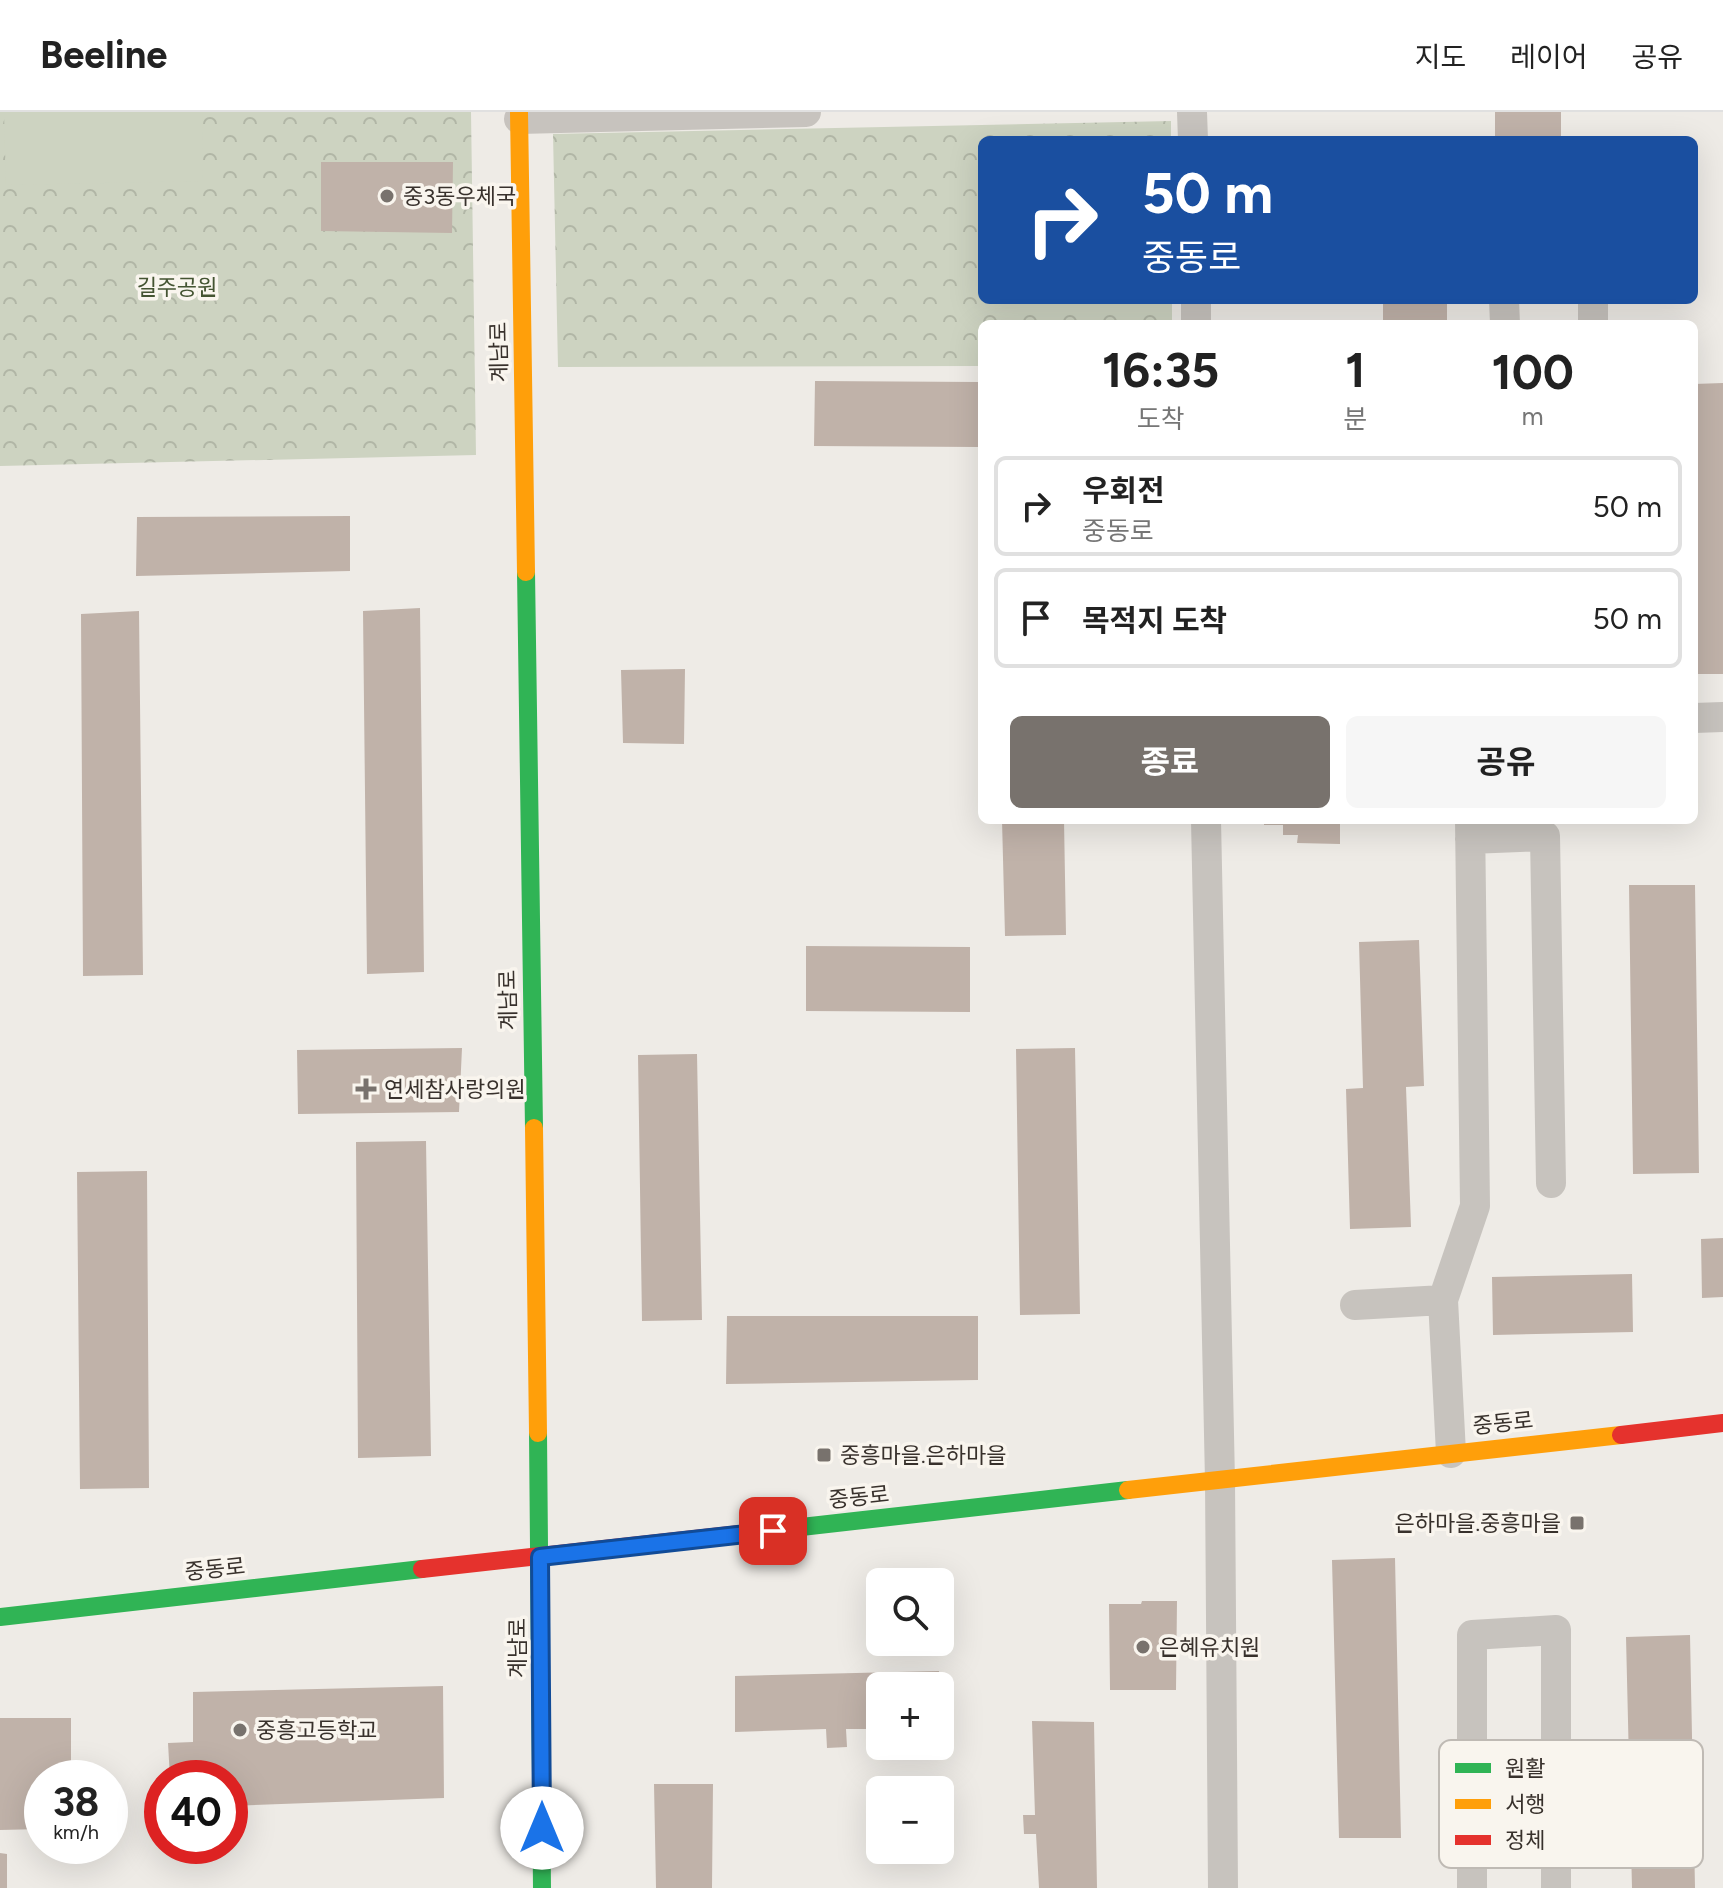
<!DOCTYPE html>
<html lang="ko">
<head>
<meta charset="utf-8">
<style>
	body { margin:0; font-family:Figtree,"Noto Sans KR",sans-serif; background:#f6f6f6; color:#222; height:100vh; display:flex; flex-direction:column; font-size:30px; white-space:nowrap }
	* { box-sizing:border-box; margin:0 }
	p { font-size:26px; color:#767676 }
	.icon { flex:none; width:44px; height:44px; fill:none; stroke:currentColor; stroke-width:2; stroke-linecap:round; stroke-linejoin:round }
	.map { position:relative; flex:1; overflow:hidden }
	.panel { position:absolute; left:978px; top:208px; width:720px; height:504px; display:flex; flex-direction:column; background:#fff; border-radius:12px; box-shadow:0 8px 32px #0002 }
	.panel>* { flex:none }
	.top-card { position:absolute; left:978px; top:24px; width:720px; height:168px; border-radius:12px; box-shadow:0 8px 32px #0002; background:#1a4fa0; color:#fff; overflow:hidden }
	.fabs { position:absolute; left:866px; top:1456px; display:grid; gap:16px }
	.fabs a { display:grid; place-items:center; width:88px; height:88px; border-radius:12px; background:#fff; box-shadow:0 8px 32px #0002; font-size:40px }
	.speed { position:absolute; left:24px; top:1648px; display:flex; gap:16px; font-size:40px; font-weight:700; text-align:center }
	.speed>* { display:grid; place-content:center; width:104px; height:104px; border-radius:50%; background:#fff; box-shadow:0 8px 32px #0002; line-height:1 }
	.speed small { font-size:20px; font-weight:400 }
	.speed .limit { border:12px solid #d22; background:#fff; color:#111 }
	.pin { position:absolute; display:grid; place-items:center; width:68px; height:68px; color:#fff; margin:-34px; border-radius:16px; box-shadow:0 4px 12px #0006 }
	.me { position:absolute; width:88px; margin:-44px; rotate:0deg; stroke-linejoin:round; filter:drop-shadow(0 0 6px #0008) }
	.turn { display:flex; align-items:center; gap:28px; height:168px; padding:0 32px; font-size:36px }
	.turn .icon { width:104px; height:104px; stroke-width:2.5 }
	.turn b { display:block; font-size:56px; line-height:68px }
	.eta { display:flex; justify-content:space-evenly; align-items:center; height:136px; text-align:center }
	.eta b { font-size:48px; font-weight:700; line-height:56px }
	.cta { display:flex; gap:16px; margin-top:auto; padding:16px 32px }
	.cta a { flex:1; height:92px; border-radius:12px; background:#78726d; color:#fff; font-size:32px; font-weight:700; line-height:92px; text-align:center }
	.cta a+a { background:#f6f6f6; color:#222 }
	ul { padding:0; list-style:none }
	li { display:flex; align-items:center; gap:24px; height:100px; margin:0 16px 12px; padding:0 16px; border:4px solid #e0e0e0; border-radius:12px }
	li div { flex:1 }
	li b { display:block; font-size:30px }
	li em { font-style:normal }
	header { display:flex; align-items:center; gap:48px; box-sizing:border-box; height:112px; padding:0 40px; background:#fff; border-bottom:2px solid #e0e0e0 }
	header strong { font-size:38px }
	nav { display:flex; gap:44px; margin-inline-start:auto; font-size:28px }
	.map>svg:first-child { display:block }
	.park { fill:url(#park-crowns) }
	.garden { fill:#cdd3c1 }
	.building { fill:#c0b2a9 }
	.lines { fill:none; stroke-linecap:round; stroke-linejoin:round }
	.street { stroke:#c7c3be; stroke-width:30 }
	.fast { stroke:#30b455; stroke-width:18 }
	.slow { stroke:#ff9f0a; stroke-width:18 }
	.jam { stroke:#e5322d; stroke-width:18 }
	.route-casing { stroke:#114b97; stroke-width:20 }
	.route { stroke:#1a73e8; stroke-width:14 }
	.poi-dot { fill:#78726d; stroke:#f9f5ee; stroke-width:3 }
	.labels { text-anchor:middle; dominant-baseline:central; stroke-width:7; stroke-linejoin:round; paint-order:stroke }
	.poi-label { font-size:22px; fill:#38312c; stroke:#f9f5ee; text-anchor:start }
	.park-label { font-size:22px; fill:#445432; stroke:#f9f5ee }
	.street-label { font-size:22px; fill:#38312c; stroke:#f9f5ee }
	.key { fill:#f9f5ee; stroke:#bfbab4; stroke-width:2 }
	.key-label { font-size:22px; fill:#38312c }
</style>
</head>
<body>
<header>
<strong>Beeline</strong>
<nav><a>지도</a><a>레이어</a><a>공유</a></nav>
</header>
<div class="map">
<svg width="1723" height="1776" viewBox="0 0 1723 1776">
	<defs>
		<pattern id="park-crowns" width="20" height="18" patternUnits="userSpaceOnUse" patternTransform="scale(2)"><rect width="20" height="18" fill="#cdd3c1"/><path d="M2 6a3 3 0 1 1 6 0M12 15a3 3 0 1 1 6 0" fill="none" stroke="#b1b6a6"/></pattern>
	</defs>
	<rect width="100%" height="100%" fill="#eeebe6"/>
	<path class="park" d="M 0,0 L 471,0 L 476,343 L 0,354 Z
		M 1171,9 L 1171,28 L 982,28 L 982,188 L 1172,188 L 1172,212 L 982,212 L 982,254 L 558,255 L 553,22 Z"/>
	<path class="garden" d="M 4,0 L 202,0 L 203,69 L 6,73 Z"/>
	<path class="building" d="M 1495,0 L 1561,0 L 1561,28 L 1495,28 Z
		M 321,50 L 453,50 L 452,121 L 321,119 Z
		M 1383,188 L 1447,188 L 1447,212 L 1383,212 Z
		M 815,269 L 978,270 L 978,335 L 814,334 Z
		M 1723,271 L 1723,562 L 1694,562 L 1694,272 Z
		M 350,404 L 350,459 L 136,464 L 137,405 Z
		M 420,496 L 424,860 L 367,862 L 363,499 Z
		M 139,499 L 143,863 L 83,864 L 81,502 Z
		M 685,557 L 684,632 L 623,631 L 621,558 Z
		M 1002,708 L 1064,708 L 1066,823 L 1005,824 Z
		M 1264,708 L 1340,708 L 1340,732 L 1297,731 L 1298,723 L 1283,723 L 1283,713 L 1264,713 Z
		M 1629,773 L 1695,773 L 1699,1061 L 1633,1062 Z
		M 1419,828 L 1424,974 L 1406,975 L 1411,1115 L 1350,1117 L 1346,977 L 1363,976 L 1359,830 Z
		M 806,834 L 970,835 L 970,900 L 806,899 Z
		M 462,936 L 459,1000 L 298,1002 L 297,938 Z
		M 1075,936 L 1080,1202 L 1020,1203 L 1016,937 Z
		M 697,942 L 702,1208 L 642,1209 L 638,943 Z
		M 426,1029 L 431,1344 L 358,1346 L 356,1030 Z
		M 147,1059 L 149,1376 L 80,1377 L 77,1060 Z
		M 1723,1126 L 1723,1185 L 1702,1186 L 1701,1127 Z
		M 1632,1162 L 1633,1220 L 1493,1223 L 1492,1165 Z
		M 727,1204 L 978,1204 L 978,1268 L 726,1272 Z
		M 1395,1446 L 1401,1726 L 1339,1726 L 1332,1448 Z
		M 1142,1489 L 1177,1489 L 1176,1578 L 1110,1578 L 1109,1492 L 1141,1492 Z
		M 1690,1523 L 1695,1776 L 1632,1776 L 1626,1525 Z
		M 939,1559 L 938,1574 L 880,1574 L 880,1617 L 846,1617 L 847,1635 L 827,1636 L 826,1617 L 735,1620 L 735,1564 Z
		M 443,1574 L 444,1686 L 230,1694 L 230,1666 L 170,1666 L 168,1631 L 193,1630 L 193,1580 Z
		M 0,1606 L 71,1606 L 71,1666 L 42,1666 L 42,1717 L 0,1718 Z
		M 1032,1609 L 1094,1610 L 1097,1776 L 1039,1776 L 1036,1722 L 1024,1722 L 1023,1703 L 1035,1703 Z
		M 654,1672 L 713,1672 L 712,1776 L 656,1776 Z
		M 0,1741 L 7,1742 L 7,1776 L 0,1776 Z"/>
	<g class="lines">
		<path class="street" d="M 1192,0 L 1193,28
			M 519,7 L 806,0
			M 1196,188 L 1196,212
			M 1504,188 L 1505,212
			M 1593,188 L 1593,212
			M 1694,606 L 1723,605
			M 1206,708 L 1220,1369 L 1223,1776
			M 1470,727 L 1545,724 L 1551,1071
			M 1355,1193 L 1443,1188
			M 1451,1341 L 1443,1188 L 1475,1094 L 1470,708
			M 1472,1776 L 1472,1523 L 1556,1518 L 1556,1776"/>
		<path class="fast" d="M 526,460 L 534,1016
			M 538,1321 L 542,1776
			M 766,1419 L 1128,1378
			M 0,1505 L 422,1457"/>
		<path class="slow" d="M 519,0 L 526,460
			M 534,1016 L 538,1321
			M 1128,1378 L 1621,1323"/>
		<path class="jam" d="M 1621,1323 L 1723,1311
			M 422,1457 L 766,1419"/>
	</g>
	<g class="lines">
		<defs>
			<path id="route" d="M 542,1716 L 540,1445 L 773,1419"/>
		</defs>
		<use href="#route" class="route-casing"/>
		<use href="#route" class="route"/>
	</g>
	<g class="poi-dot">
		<circle cx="387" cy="84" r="8"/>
		<path d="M362 965h8v8h8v8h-8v8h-8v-8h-8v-8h8z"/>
		<rect x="816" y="1335" width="16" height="16" rx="4"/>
		<rect x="1569" y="1403" width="16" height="16" rx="4"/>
		<circle cx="1143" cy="1535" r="8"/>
		<circle cx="240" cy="1618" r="8"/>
	</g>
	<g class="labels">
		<g class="poi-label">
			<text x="403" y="84">중3동우체국</text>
			<text x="384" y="977">연세참사랑의원</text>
			<text x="840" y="1343">중흥마을.은하마을</text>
			<text x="1561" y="1411" text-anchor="end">은하마을.중흥마을</text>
			<text x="1159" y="1535">은혜유치원</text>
			<text x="256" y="1618">중흥고등학교</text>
		</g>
		<g class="park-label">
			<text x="177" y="175">길주공원</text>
		</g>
		<g class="street-label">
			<text transform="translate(499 240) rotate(-91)">계남로</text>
			<text transform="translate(508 888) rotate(-91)">계남로</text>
			<text transform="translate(1503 1311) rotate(-6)">중동로</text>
			<text transform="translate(859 1385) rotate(-6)">중동로</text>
			<text transform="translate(215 1457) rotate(-6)">중동로</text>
			<text transform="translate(517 1536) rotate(-90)">계남로</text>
		</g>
	</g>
	<rect x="1439" y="1628" width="264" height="128" rx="12" class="key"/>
	<rect x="1455" y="1651" width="36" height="10" fill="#30b455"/>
	<rect x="1455" y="1687" width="36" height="10" fill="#ff9f0a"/>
	<rect x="1455" y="1723" width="36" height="10" fill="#e5322d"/>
	<g class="key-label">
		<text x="1505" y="1664">원활</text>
		<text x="1505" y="1700">서행</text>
		<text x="1505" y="1736">정체</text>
	</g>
</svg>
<div class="fabs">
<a><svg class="icon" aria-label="search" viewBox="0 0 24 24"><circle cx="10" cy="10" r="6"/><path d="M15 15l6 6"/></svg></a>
<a>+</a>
<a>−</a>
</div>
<div class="speed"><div>38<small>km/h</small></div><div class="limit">40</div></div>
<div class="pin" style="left:773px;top:1419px;background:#d93025"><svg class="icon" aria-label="arrive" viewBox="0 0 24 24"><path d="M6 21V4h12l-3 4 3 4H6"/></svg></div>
<svg class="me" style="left:542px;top:1716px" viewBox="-20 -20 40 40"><circle r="19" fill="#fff"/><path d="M0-13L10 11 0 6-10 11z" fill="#1a73e8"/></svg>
<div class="top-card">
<div class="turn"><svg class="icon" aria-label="right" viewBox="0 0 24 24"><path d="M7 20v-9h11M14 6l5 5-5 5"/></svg><div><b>50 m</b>중동로</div></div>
</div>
<section class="panel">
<div class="eta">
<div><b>16:35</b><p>도착</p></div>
<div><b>1</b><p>분</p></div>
<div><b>100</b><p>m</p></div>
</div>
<ul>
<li><svg class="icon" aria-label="right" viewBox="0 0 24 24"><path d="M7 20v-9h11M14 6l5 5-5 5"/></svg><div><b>우회전</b><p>중동로</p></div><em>50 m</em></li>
<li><svg class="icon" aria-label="arrive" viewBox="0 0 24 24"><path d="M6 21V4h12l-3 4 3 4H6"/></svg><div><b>목적지 도착</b></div><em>50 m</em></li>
</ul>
<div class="cta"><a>종료</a><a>공유</a></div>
</section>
</div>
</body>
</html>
